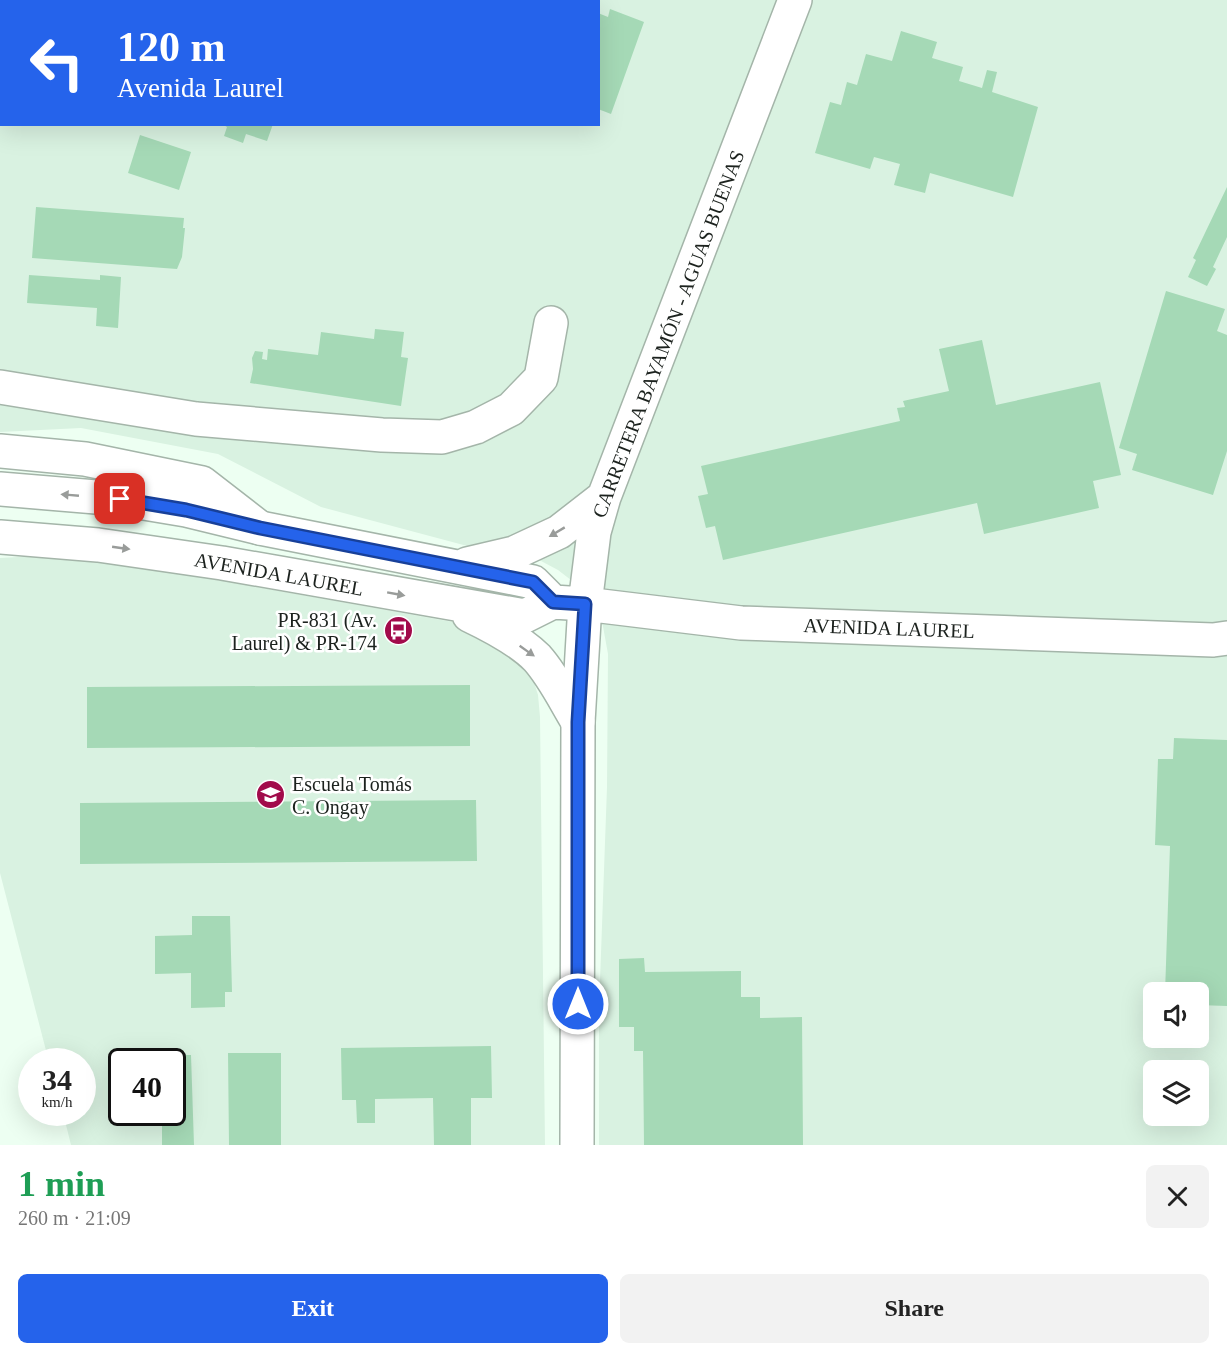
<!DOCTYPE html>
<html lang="en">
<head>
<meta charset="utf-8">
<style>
	body { margin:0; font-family:Georgia,serif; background:#f2f2f2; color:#222; height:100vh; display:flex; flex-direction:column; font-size:22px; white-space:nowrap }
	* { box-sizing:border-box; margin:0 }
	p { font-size:20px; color:#767676 }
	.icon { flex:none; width:33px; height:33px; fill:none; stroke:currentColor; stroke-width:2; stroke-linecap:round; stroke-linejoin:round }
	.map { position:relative; height:1145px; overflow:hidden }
	.drawer { display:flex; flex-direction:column; background:#fff; flex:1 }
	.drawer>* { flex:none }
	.hud { position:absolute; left:0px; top:0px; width:600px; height:126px; box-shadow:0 6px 24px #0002; background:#2563eb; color:#fff; overflow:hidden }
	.fabs { position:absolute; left:1143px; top:982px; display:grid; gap:12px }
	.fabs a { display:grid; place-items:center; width:66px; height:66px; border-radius:9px; background:#fff; box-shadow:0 6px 24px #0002; font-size:30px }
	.speed { position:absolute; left:18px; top:1048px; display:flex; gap:12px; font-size:30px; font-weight:700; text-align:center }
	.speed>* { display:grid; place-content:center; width:78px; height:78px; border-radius:50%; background:#fff; box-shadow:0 6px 24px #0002; line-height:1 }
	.speed small { font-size:15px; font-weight:400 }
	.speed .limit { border:3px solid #111; border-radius:9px; background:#fff; color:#111 }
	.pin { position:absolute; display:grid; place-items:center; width:51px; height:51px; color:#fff; margin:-26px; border-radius:12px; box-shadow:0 3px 9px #0006 }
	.me { position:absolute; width:66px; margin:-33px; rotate:0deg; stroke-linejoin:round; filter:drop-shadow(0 0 4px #0008) }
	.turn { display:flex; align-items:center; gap:21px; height:126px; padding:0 18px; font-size:27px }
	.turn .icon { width:78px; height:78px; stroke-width:2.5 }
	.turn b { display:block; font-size:42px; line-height:51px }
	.round { display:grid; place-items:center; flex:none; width:63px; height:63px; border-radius:9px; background:#f2f2f2 }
	.summary { display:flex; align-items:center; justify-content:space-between; height:102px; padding:0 18px }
	h1 { font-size:36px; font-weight:700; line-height:45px; color:#1e9e55 }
	.primary-button { display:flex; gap:12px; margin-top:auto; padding:12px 18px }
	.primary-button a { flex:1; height:69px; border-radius:9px; background:#2563eb; color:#fff; font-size:24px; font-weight:700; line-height:69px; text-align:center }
	.primary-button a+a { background:#f2f2f2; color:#222 }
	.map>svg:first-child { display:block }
	.built { fill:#d9f2e1; fill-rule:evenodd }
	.building { fill:#a5d9b6 }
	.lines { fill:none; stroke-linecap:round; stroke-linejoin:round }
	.minor-casing { stroke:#a4b5a9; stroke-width:36 }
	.major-casing { stroke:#a4b5a9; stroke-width:36 }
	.minor { stroke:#fff; stroke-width:33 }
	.major { stroke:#fff; stroke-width:33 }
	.oneway { fill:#999c9a }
	.route-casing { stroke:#184099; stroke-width:15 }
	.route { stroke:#2563eb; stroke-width:10 }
	.labels { text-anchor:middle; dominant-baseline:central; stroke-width:5; stroke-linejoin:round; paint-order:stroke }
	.street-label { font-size:20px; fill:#1c221e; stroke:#fff }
	.poi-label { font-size:20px; fill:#1c221e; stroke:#fff; text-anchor:end }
</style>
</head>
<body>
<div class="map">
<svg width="1227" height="1145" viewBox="0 0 1227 1145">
	<rect width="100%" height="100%" fill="#edfff2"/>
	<path class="built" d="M 0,0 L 1227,0 L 1227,1145 L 599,1145 L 599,1009 L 607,787 L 608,654 L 600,610 L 580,587 L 558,570 L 526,553 L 471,547 L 321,507 L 218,454 L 81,428 L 0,432 ZM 2,2 L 598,2 L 598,124 L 2,124 ZM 1154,993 L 1198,993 L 1198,1038 L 1154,1038 ZM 1154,1071 L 1198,1071 L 1198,1116 L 1154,1116 Z
		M 72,554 L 481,627 L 527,660 L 538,695 L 540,717 L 545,1145 L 71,1145 L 63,1113 L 82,1113 L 82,1062 L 49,1062 L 0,873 L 0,558 ZM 122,1062 L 172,1062 L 172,1113 L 122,1113 Z"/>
	<path class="building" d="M 610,9 L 644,22 L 611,114 L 598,109 L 598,13 L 608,17 Z
		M 901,31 L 937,42 L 932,58 L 963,67 L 959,81 L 982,88 L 987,70 L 997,72 L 992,92 L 1038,107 L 1013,197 L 930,173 L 925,193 L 894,185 L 900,164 L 874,157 L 870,169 L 815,153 L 830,102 L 841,105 L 847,82 L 857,85 L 866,54 L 892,61 Z
		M 222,124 L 273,124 L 267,141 L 246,134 L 243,143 L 224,136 L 227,127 Z
		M 140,135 L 191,152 L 179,190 L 128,173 Z
		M 1227,187 L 1227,237 L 1213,267 L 1216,269 L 1207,286 L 1188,277 L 1196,260 L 1193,258 Z
		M 36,207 L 184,218 L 183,228 L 185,228 L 182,257 L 177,269 L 32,258 Z
		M 29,275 L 100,280 L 100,275 L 121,277 L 118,328 L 96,326 L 97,308 L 27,303 Z
		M 1166,291 L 1225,309 L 1217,331 L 1227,335 L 1227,451 L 1213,495 L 1132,470 L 1137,454 L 1119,448 Z
		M 375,329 L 404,332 L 401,357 L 408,358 L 401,406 L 250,383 L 253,369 L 252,358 L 255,351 L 263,352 L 262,359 L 267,360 L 268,349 L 318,355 L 321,332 L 374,339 Z
		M 982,340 L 996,405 L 1100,382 L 1121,475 L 1093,481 L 1099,508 L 984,534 L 977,503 L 723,560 L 715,526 L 706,528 L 698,496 L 708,494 L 701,466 L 900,421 L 897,408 L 905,407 L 903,401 L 949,391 L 939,349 Z
		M 470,685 L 470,746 L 87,748 L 87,687 Z
		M 1174,738 L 1227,740 L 1227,1006 L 1198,1005 L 1198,993 L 1165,993 L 1170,846 L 1155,845 L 1158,759 L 1173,759 Z
		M 476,800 L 477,861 L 80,864 L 80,803 Z
		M 192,916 L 230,916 L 232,992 L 225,992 L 225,1007 L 191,1008 L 191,973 L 155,974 L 155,936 L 192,935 Z
		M 644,958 L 645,972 L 741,971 L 741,997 L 760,997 L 760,1018 L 802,1017 L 803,1145 L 644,1145 L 643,1051 L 634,1051 L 634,1027 L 619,1027 L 619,959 Z
		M 491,1046 L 492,1098 L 471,1098 L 471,1145 L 434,1145 L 433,1098 L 375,1099 L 375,1123 L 357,1123 L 356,1100 L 342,1100 L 341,1048 Z
		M 228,1053 L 281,1053 L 281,1145 L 229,1145 Z
		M 163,1055 L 191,1055 L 194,1145 L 162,1145 L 162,1113 L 172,1113 L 172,1062 L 163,1062 Z"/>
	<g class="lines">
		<defs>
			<path id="minor" d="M 0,387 L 196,419 L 382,435 L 442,437 L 476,427 L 511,409 L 541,378 L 551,323
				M 0,451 L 85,459 L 202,483 L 260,528
				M 577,1145 L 578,722 L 585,604 L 741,623 L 1213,640 L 1227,638"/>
			<path id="major" d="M 0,489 L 120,499 L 186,510 L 260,528 L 533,582 L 553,602
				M 0,537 L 98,545 L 222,563 L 525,616 L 553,602 L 585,604 L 594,532 L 604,497 L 795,0
				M 467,564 L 514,553 L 559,532 L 604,497
				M 469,615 C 490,625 521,642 537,658 C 554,677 565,701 578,722"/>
		</defs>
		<use href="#minor" class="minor-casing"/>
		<use href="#major" class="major-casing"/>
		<use href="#minor" class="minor"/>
		<use href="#major" class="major"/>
	</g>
	<defs><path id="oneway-solid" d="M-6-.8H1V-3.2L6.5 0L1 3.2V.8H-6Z" transform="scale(1.5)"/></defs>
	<g class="oneway">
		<use href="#oneway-solid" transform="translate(70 495) rotate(-175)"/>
		<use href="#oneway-solid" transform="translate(557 532) rotate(149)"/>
		<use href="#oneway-solid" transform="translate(121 548) rotate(8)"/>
		<use href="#oneway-solid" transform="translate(396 594) rotate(10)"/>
		<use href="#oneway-solid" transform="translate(527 651) rotate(35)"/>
	</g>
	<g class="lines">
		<defs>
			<path id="route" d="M 120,499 L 186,510 L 260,528 L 533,582 L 553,602 L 585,604 L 578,722 L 578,1004"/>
		</defs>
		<use href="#route" class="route-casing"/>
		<use href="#route" class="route"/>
	</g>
	<defs>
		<symbol id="bus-disc" viewBox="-11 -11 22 22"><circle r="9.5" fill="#a20b4b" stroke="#fff"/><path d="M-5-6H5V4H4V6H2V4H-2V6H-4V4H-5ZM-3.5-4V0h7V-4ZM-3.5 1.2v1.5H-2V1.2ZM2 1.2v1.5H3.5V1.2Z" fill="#fff"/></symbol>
		<symbol id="school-disc" viewBox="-11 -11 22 22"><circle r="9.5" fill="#a20b4b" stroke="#fff"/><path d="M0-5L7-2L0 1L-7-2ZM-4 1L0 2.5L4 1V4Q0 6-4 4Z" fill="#fff"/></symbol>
	</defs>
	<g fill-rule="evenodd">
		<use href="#bus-disc" x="382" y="614" width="33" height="33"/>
		<use href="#school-disc" x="254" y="778" width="33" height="33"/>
	</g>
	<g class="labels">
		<g class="street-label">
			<text transform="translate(668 334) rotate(-69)">CARRETERA BAYAMÓN - AGUAS BUENAS</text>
			<text transform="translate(279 574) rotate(10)">AVENIDA LAUREL</text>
			<text transform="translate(889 628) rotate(2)">AVENIDA LAUREL</text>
		</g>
		<g class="poi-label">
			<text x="377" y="620">PR-831 (Av.<tspan x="377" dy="23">Laurel) &amp; PR-174</tspan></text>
			<text x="292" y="784" text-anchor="start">Escuela Tomás<tspan x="292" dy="23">C. Ongay</tspan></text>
		</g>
	</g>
</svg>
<div class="fabs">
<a><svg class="icon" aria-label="sound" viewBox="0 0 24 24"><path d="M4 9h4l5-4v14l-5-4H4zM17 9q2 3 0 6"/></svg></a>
<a><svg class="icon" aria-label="layers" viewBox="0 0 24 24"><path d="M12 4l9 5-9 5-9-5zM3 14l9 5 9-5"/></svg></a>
</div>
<div class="speed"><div>34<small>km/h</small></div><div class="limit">40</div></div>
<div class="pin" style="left:120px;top:499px;background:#d93025"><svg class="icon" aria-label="arrive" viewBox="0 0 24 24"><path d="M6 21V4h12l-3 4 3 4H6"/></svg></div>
<svg class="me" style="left:578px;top:1004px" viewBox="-20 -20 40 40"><circle r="17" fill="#2563eb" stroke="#fff" stroke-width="3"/><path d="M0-11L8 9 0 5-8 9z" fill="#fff"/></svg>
<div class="hud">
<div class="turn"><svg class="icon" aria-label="left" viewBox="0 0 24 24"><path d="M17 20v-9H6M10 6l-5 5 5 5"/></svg><div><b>120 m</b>Avenida Laurel</div></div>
</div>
</div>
<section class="drawer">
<div class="summary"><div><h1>1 min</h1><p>260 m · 21:09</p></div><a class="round"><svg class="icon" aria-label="close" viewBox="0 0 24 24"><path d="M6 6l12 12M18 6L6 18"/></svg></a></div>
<div class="primary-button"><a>Exit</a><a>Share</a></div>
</section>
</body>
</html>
